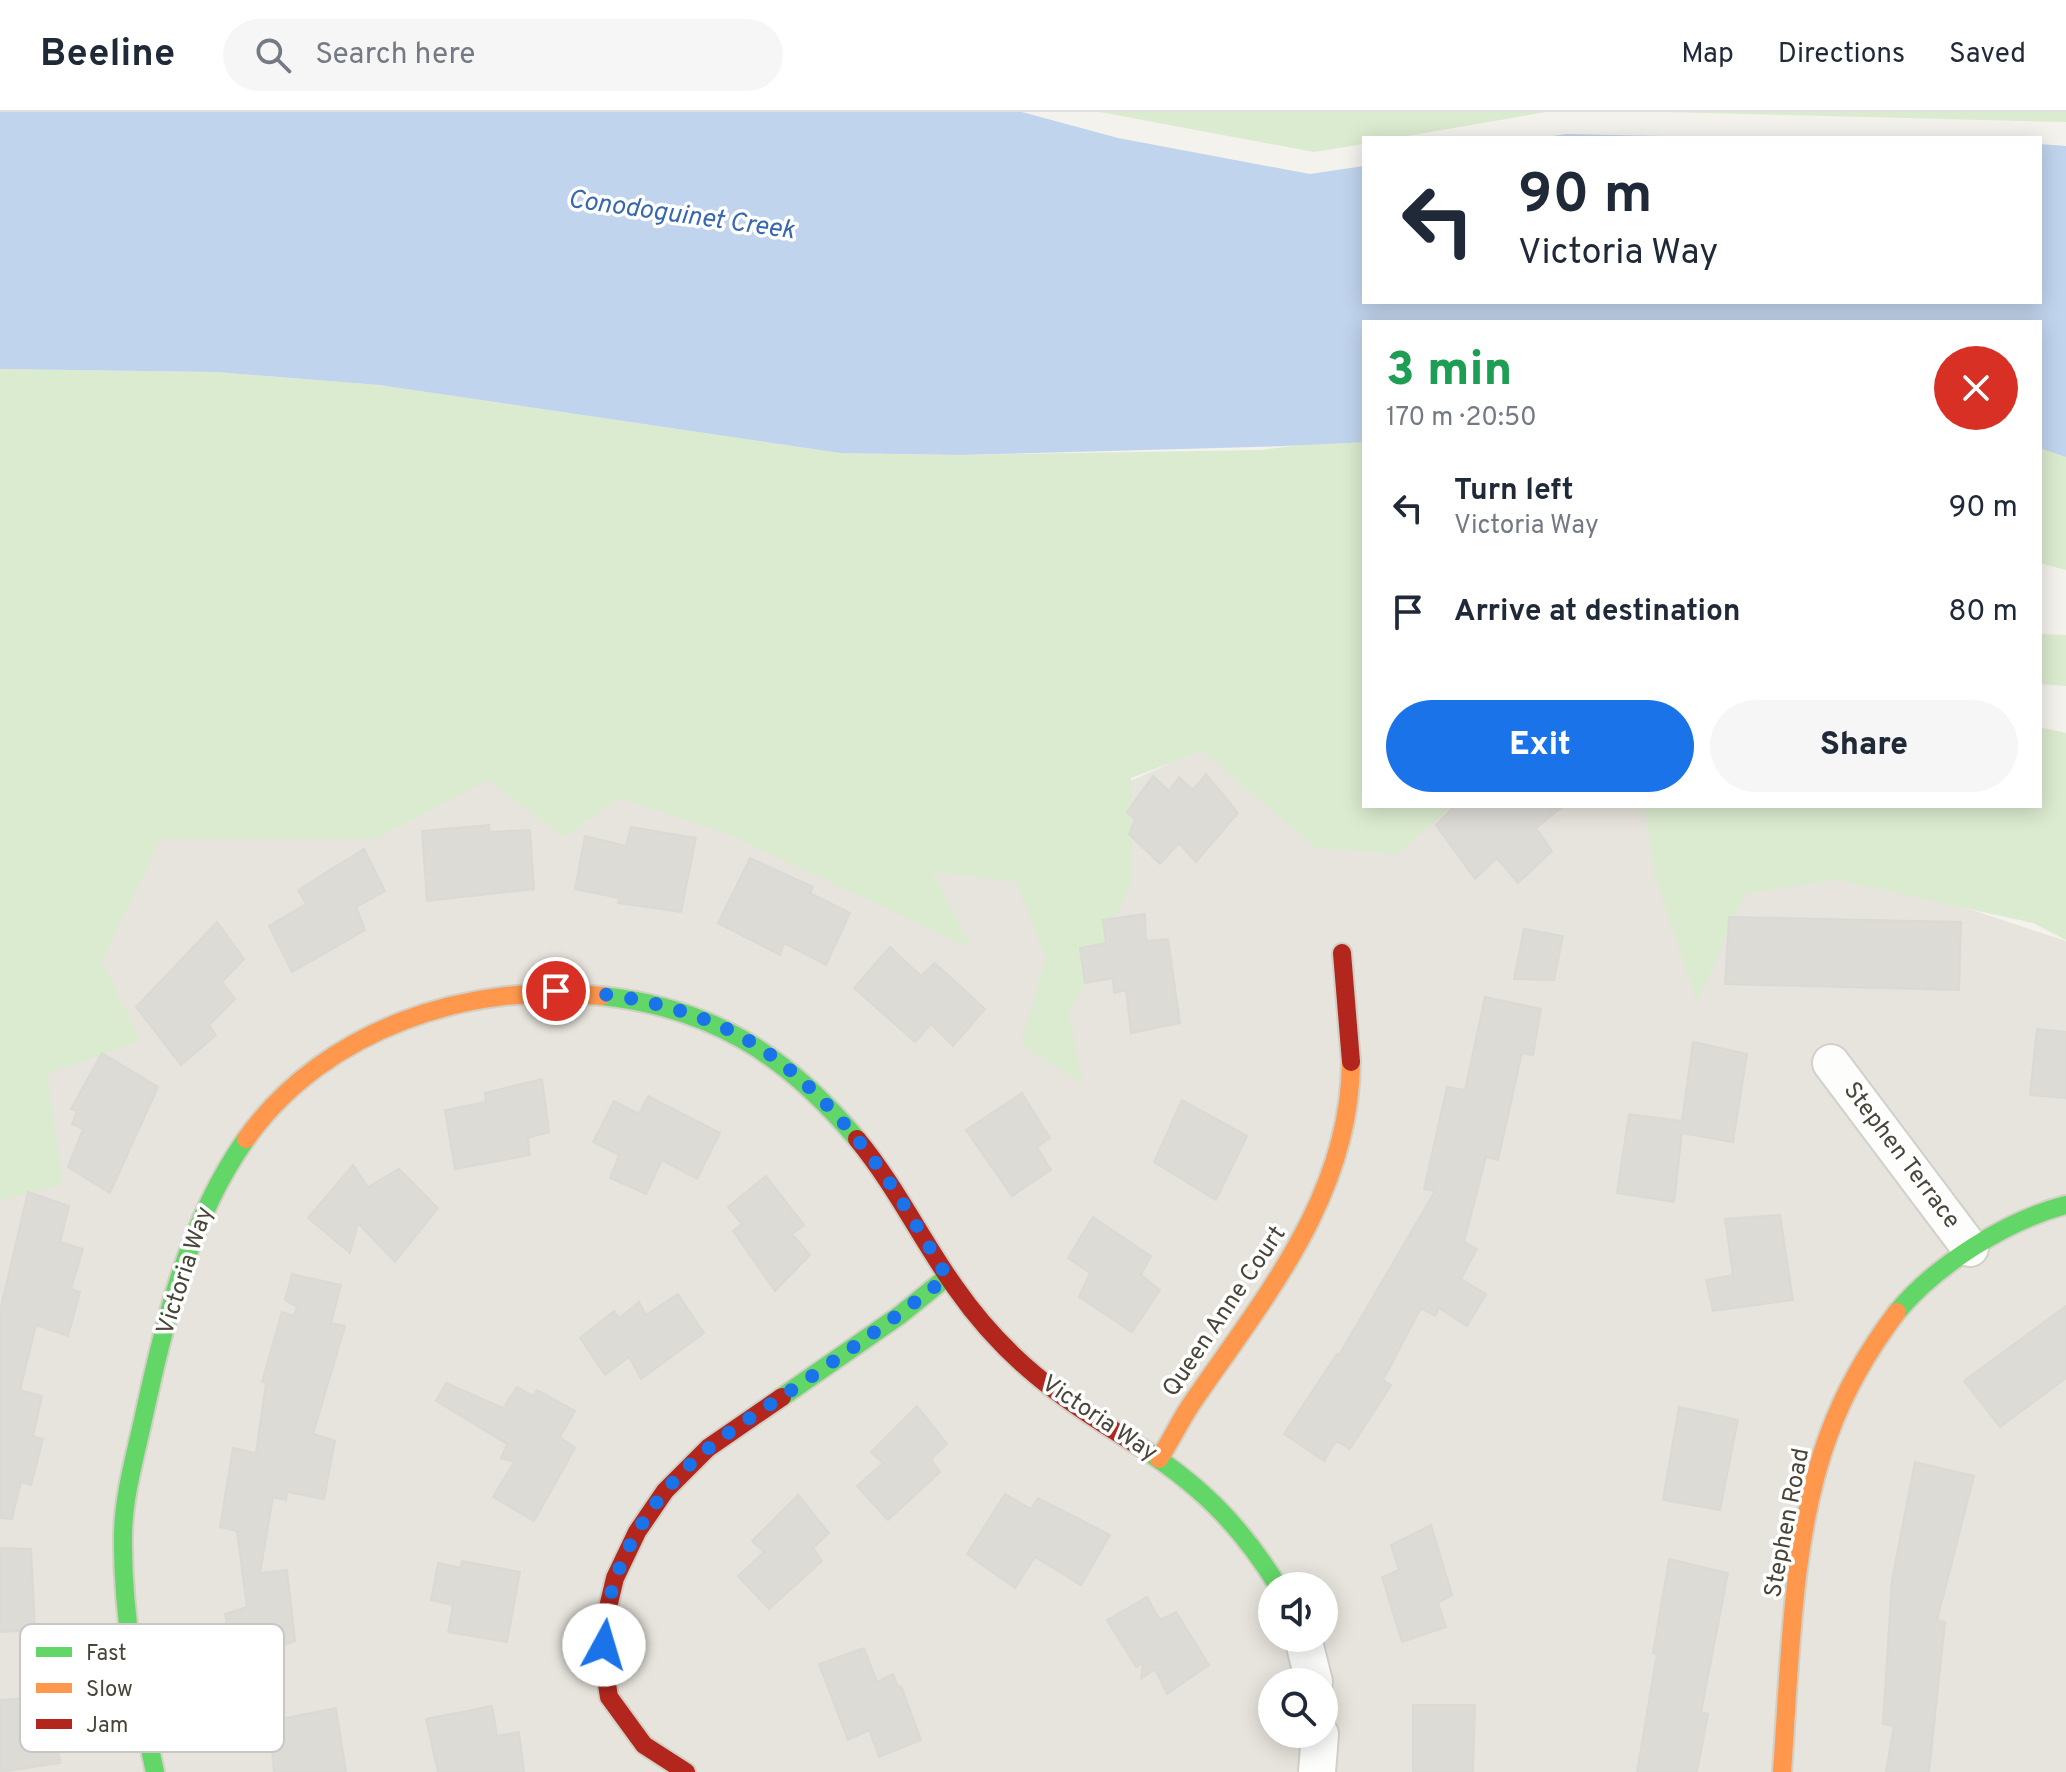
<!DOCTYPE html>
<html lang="en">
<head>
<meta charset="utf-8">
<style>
	body { margin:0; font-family:Overpass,sans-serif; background:#f6f6f7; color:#1f2937; height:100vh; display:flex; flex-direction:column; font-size:30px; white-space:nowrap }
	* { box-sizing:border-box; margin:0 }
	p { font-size:26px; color:#747a83 }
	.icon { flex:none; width:44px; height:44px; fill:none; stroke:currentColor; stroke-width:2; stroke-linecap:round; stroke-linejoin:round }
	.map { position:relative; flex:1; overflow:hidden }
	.panel { position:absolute; left:1362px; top:208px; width:680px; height:488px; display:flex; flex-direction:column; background:#fff; border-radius:0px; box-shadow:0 4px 20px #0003 }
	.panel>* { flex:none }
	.guide { position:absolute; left:1362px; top:24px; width:680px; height:168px; border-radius:0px; box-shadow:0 4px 20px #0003; background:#fff; color:#1f2937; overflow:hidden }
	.tools { position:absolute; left:1258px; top:1460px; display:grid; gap:16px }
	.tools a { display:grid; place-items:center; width:80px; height:80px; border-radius:50%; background:#fff; box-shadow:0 4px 20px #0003; font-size:40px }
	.pin { position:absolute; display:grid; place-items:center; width:68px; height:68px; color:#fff; margin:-34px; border:4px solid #fff; border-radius:50%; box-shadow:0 2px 8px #0007 }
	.me { position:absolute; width:88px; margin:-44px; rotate:6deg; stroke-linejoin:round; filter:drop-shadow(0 0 6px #0008) }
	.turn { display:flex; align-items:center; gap:28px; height:168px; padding:0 24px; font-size:36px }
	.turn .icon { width:104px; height:104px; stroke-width:2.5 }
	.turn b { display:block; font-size:56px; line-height:68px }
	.round { display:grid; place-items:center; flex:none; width:84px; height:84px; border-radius:42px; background:#f6f6f7 }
	.headline { display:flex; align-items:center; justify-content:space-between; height:136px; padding:0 24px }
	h1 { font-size:48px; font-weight:800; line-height:60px; color:#1e9e55 }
	.button { display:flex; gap:16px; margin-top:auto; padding:16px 24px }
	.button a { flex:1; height:92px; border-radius:48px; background:#1a73e8; color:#fff; font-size:32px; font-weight:800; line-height:92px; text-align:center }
	.button a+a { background:#f6f6f7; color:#1f2937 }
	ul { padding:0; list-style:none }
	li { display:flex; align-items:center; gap:24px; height:104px; padding:0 24px }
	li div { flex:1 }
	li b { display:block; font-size:30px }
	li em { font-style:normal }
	header { display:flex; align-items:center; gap:48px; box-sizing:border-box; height:112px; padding:0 40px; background:#fff; border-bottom:2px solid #e0e1e3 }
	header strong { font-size:38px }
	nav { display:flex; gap:44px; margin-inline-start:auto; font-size:28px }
	.search { width:560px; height:72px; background:#f6f6f7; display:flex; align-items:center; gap:20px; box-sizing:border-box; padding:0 28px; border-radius:44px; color:#747a83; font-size:30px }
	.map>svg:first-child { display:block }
	.residential { fill:#e6e4dc; fill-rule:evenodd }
	.green { fill:#dbebcf }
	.water { fill:#c1d4ed }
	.building { fill:#dcdbd6; stroke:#dbd9d3; stroke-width:2 }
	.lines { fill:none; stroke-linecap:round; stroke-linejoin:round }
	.street-casing { stroke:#d1d0cb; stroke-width:40 }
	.fast-casing { stroke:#d2d0c4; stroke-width:22 }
	.slow-casing { stroke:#d2d0c4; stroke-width:22 }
	.jam-casing { stroke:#d2d0c4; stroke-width:22 }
	.street { stroke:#fdfdfc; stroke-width:36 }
	.fast { stroke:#63d668; stroke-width:18 }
	.slow { stroke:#ff974d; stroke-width:18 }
	.jam { stroke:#b3261e; stroke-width:18 }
	.route { stroke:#1a73e8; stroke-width:14; stroke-dasharray:0 25.2 }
	.labels { text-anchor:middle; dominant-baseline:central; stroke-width:7; stroke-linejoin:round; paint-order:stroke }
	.street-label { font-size:24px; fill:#494539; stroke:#fff }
	.water-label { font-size:26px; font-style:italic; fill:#3767b0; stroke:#fff }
	.key { fill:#fff; stroke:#c8c7c4; stroke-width:2 }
	.key-label { font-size:22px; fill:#494539 }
</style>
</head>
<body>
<header>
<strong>Beeline</strong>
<div class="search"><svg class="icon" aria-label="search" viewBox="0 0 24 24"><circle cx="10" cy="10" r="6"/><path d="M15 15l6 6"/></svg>Search here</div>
<nav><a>Map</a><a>Directions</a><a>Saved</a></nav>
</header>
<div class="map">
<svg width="2066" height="1660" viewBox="0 0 2066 1660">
	<rect width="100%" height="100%" fill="#f3f2ed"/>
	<path class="residential" d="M 1204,636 L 1364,694 L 1680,694 L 1836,753 L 2066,829 L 2066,1660 L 0,1660 L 0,710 L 507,650 L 928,760 ZM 1272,1474 L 1324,1474 L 1324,1526 L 1272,1526 ZM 1272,1570 L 1324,1570 L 1324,1622 L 1272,1622 Z"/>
	<path class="green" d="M 1100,0 L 1546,0 L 1396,26 L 1364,26 L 1364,32 L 1314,40 Z
		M 1667,0 L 2066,0 L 2066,10 Z
		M 0,257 L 215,260 L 379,273 L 840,341 L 960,343 L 1260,338 L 1364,326 L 1364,694 L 1452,694 L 1397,742 L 1316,736 L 1202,639 L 1131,666 L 1132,769 L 1069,903 L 1083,972 L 1021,932 L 1046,845 L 1016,770 L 933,760 L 971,836 L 721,719 L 618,686 L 565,725 L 488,668 L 376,727 L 160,727 L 102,849 L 140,929 L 47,962 L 63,1072 L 0,1089 Z
		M 2040,321 L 2066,329 L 2066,458 L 2040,451 Z
		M 2040,522 L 2066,523 L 2066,574 L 2040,572 Z
		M 2040,615 L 2066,621 L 2066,828 L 2033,811 L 1837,768 L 1745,782 L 1697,891 L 1655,765 L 1644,694 L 2040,694 Z"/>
	<path class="water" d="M 0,0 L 1022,0 L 1118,26 L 1310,62 L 1364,54 L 1364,190 L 2040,190 L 2040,32 L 2066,34 L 2066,345 L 2040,336 L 2040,210 L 1364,210 L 1364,330 L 1286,334 L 960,343 L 840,341 L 379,273 L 215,260 L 0,257 Z
		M 1566,22 L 1760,26 L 1539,26 Z"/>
	<path class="building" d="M 1206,662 L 1238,701 L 1196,750 L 1179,731 L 1160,752 L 1129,722 L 1135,708 L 1127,700 L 1153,664 L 1169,679 L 1179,665 L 1193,678 Z
		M 1455,694 L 1563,694 L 1536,716 L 1552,739 L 1518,771 L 1497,746 L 1475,767 L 1436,713 Z
		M 489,713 L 489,720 L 530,718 L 534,777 L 427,789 L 422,719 Z
		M 631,715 L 696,726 L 681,800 L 618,791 L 619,786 L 575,777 L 585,724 L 626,734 Z
		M 364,737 L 385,779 L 356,795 L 365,818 L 292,860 L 269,814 L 306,792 L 298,778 Z
		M 750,746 L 813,775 L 810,781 L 850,801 L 826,853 L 784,831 L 780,843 L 718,811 Z
		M 1145,802 L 1146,829 L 1168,827 L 1180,911 L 1131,921 L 1126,878 L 1114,881 L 1113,866 L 1085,871 L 1080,836 L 1106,831 L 1103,808 Z
		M 1729,805 L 1961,810 L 1959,878 L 1725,872 Z
		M 217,810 L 244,847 L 222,870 L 235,887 L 209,913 L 216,923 L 181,953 L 136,895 Z
		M 1524,817 L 1563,824 L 1554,868 L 1514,867 Z
		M 890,835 L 921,864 L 935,851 L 985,897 L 953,934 L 931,912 L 915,930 L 854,876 Z
		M 1485,885 L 1541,897 L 1533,943 L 1522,941 L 1498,1048 L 1486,1045 L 1464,1130 L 1477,1137 L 1461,1167 L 1486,1182 L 1467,1214 L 1439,1196 L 1435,1204 L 1421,1196 L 1383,1268 L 1391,1273 L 1350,1337 L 1336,1329 L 1324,1349 L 1284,1322 L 1337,1242 L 1339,1243 L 1435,1079 L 1424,1077 L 1447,975 L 1465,978 Z
		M 2037,917 L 2066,920 L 2066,986 L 2030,983 Z
		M 1693,930 L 1747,942 L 1733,1030 L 1682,1021 L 1674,1090 L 1617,1081 L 1629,1002 L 1682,1009 Z
		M 102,941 L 158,975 L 110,1081 L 68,1055 L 83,1017 L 72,1012 L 77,999 L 71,997 Z
		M 542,967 L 549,1020 L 528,1026 L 530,1043 L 455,1057 L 445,998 L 486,990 L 485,981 Z
		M 1022,981 L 1050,1026 L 1037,1035 L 1051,1058 L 1012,1084 L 966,1018 Z
		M 648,984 L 720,1021 L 697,1067 L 662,1048 L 646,1082 L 610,1066 L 619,1043 L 593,1030 L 614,989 L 639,1002 Z
		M 1182,988 L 1247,1024 L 1216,1088 L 1154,1050 Z
		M 353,1053 L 368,1075 L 399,1057 L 438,1096 L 395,1150 L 358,1111 L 350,1141 L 308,1106 Z
		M 766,1064 L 804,1113 L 792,1122 L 810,1143 L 775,1179 L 733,1119 L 742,1112 L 728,1095 Z
		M 28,1080 L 69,1094 L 60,1130 L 83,1137 L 71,1177 L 80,1180 L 68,1224 L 36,1213 L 20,1278 L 42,1284 L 33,1324 L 43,1327 L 31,1373 L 21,1370 L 12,1407 L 0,1406 L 0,1199 Z
		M 1780,1103 L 1793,1188 L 1713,1199 L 1706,1168 L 1733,1163 L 1725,1107 Z
		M 1093,1105 L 1151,1144 L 1141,1163 L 1160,1178 L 1132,1220 L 1079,1185 L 1090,1161 L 1068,1146 Z
		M 292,1162 L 341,1173 L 331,1211 L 345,1214 L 313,1322 L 335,1329 L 324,1387 L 287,1380 L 286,1388 L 273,1385 L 260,1461 L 287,1458 L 295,1529 L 278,1535 L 284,1572 L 240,1581 L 225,1502 L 247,1495 L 237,1419 L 220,1415 L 233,1336 L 256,1341 L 266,1271 L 262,1270 L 282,1200 L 294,1204 L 297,1195 L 285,1188 Z
		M 678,1182 L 704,1221 L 641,1267 L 629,1245 L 605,1263 L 580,1226 L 614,1199 L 619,1206 L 639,1190 L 646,1203 Z
		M 2066,1194 L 2066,1266 L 2000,1315 L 1964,1269 Z
		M 446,1271 L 503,1296 L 517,1275 L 533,1284 L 537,1278 L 575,1299 L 560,1325 L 575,1336 L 534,1409 L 493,1385 L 514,1350 L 501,1346 L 507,1332 L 436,1289 Z
		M 917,1294 L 947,1332 L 931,1347 L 940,1360 L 888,1408 L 857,1374 L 883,1351 L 871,1340 Z
		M 1679,1295 L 1738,1308 L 1720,1398 L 1663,1388 Z
		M 1915,1350 L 1974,1364 L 1937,1508 L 1945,1510 L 1929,1660 L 1886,1660 L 1894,1614 L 1883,1612 L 1892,1468 Z
		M 1005,1382 L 1031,1397 L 1038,1386 L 1110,1423 L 1081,1473 L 1035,1445 L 1015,1476 L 967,1442 Z
		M 798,1383 L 829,1421 L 813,1436 L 822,1449 L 769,1497 L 738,1464 L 764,1440 L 752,1429 Z
		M 1431,1413 L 1452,1483 L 1438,1491 L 1446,1515 L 1402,1530 L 1382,1465 L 1399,1458 L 1391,1433 Z
		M 0,1436 L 31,1437 L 35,1518 L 0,1520 Z
		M 1669,1447 L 1728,1461 L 1701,1600 L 1708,1602 L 1697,1660 L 1637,1660 L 1657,1542 L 1653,1541 Z
		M 462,1449 L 520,1460 L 507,1530 L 448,1520 L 453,1493 L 431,1488 L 438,1451 L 461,1456 Z
		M 1147,1485 L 1160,1508 L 1176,1500 L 1209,1553 L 1167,1582 L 1155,1557 L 1141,1567 L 1143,1551 L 1136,1555 L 1107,1508 Z
		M 864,1536 L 877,1570 L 893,1562 L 898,1575 L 901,1574 L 921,1628 L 879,1645 L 869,1618 L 848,1628 L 819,1552 Z
		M 52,1585 L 60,1651 L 0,1660 L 0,1588 Z
		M 1413,1593 L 1475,1593 L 1473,1660 L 1413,1660 Z
		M 492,1594 L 497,1624 L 519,1620 L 524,1660 L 438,1660 L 426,1607 Z
		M 336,1596 L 346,1660 L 274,1660 L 270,1609 Z"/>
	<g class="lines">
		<defs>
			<path id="street" d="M 1831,951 L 1970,1136
				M 1303,1526 L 1314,1570
				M 1317,1660 L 1320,1622"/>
			<path id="fast" d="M 602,884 C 713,896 786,943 857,1027
				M 1897,1200 C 1936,1153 2007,1108 2066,1093
				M 782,1285 L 900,1203 L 947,1165
				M 1134,1331 C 1197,1370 1239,1411 1278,1474
				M 155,1660 C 138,1583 122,1505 123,1425 C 123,1389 133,1352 141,1317 C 163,1217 186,1112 246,1027"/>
			<path id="slow" d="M 246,1027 C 325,916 471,869 602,884
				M 1159,1347 C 1170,1330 1179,1311 1190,1294 C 1262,1188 1350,1086 1351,950
				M 1782,1660 C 1790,1553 1791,1423 1829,1322 C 1845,1278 1869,1237 1897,1200"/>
			<path id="jam" d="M 1342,841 L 1351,950
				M 857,1027 C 895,1073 921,1127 955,1175 C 1005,1247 1060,1286 1134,1331
				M 686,1660 L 644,1633 L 609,1585 L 604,1553 L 604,1512 L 615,1466 L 637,1420 L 665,1379 L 708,1336 L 782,1285"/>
		</defs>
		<use href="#street" class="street-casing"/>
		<use href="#fast" class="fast-casing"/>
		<use href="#slow" class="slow-casing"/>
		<use href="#jam" class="jam-casing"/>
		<use href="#street" class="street"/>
		<use href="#fast" class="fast"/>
		<use href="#slow" class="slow"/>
		<use href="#jam" class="jam"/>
	</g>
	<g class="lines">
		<path class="route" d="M 556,879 C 619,880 689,895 744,926 C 797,955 848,1012 883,1061 C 906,1094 926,1130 947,1165 C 901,1202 854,1235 805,1269 C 773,1291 740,1311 710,1335 C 652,1381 604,1458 604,1533"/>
	</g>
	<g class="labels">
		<g class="street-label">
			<text transform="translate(1901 1044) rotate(53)">Stephen Terrace</text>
			<text transform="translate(186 1159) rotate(-72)">Victoria Way</text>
			<text transform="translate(1225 1200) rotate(-56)">Queen Anne Court</text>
			<text transform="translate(1099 1307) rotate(34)">Victoria Way</text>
			<text transform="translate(1788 1411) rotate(-79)">Stephen Road</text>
		</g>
		<g class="water-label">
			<text transform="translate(681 104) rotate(8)">Conodoguinet Creek</text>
		</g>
	</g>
	<rect x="20" y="1512" width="264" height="128" rx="12" class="key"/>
	<rect x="36" y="1535" width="36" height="10" fill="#63d668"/>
	<rect x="36" y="1571" width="36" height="10" fill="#ff974d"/>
	<rect x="36" y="1607" width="36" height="10" fill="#b3261e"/>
	<g class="key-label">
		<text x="86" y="1548">Fast</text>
		<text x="86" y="1584">Slow</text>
		<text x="86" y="1620">Jam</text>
	</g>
</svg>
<div class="tools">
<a><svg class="icon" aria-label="sound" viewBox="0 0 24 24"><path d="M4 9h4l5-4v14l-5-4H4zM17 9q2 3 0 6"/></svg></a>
<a><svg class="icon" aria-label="search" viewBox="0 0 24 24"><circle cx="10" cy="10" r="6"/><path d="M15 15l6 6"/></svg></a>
</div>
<div class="pin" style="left:556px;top:879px;background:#d93025"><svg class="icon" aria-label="arrive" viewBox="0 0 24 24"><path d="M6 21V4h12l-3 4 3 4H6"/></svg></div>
<svg class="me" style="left:604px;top:1533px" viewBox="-20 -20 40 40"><circle r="19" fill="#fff"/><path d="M0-13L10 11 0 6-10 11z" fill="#1a73e8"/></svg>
<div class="guide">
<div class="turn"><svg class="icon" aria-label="left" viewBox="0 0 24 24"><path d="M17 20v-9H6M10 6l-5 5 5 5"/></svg><div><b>90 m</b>Victoria Way</div></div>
</div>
<section class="panel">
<div class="headline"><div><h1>3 min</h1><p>170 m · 20:50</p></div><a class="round" style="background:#d93025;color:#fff"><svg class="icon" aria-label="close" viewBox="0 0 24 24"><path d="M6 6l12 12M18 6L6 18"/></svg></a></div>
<ul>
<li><svg class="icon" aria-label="left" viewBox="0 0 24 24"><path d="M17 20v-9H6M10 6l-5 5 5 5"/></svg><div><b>Turn left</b><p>Victoria Way</p></div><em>90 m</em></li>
<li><svg class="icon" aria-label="arrive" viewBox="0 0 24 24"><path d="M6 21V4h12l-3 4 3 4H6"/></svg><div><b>Arrive at destination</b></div><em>80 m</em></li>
</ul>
<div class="button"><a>Exit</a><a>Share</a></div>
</section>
</div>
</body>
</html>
